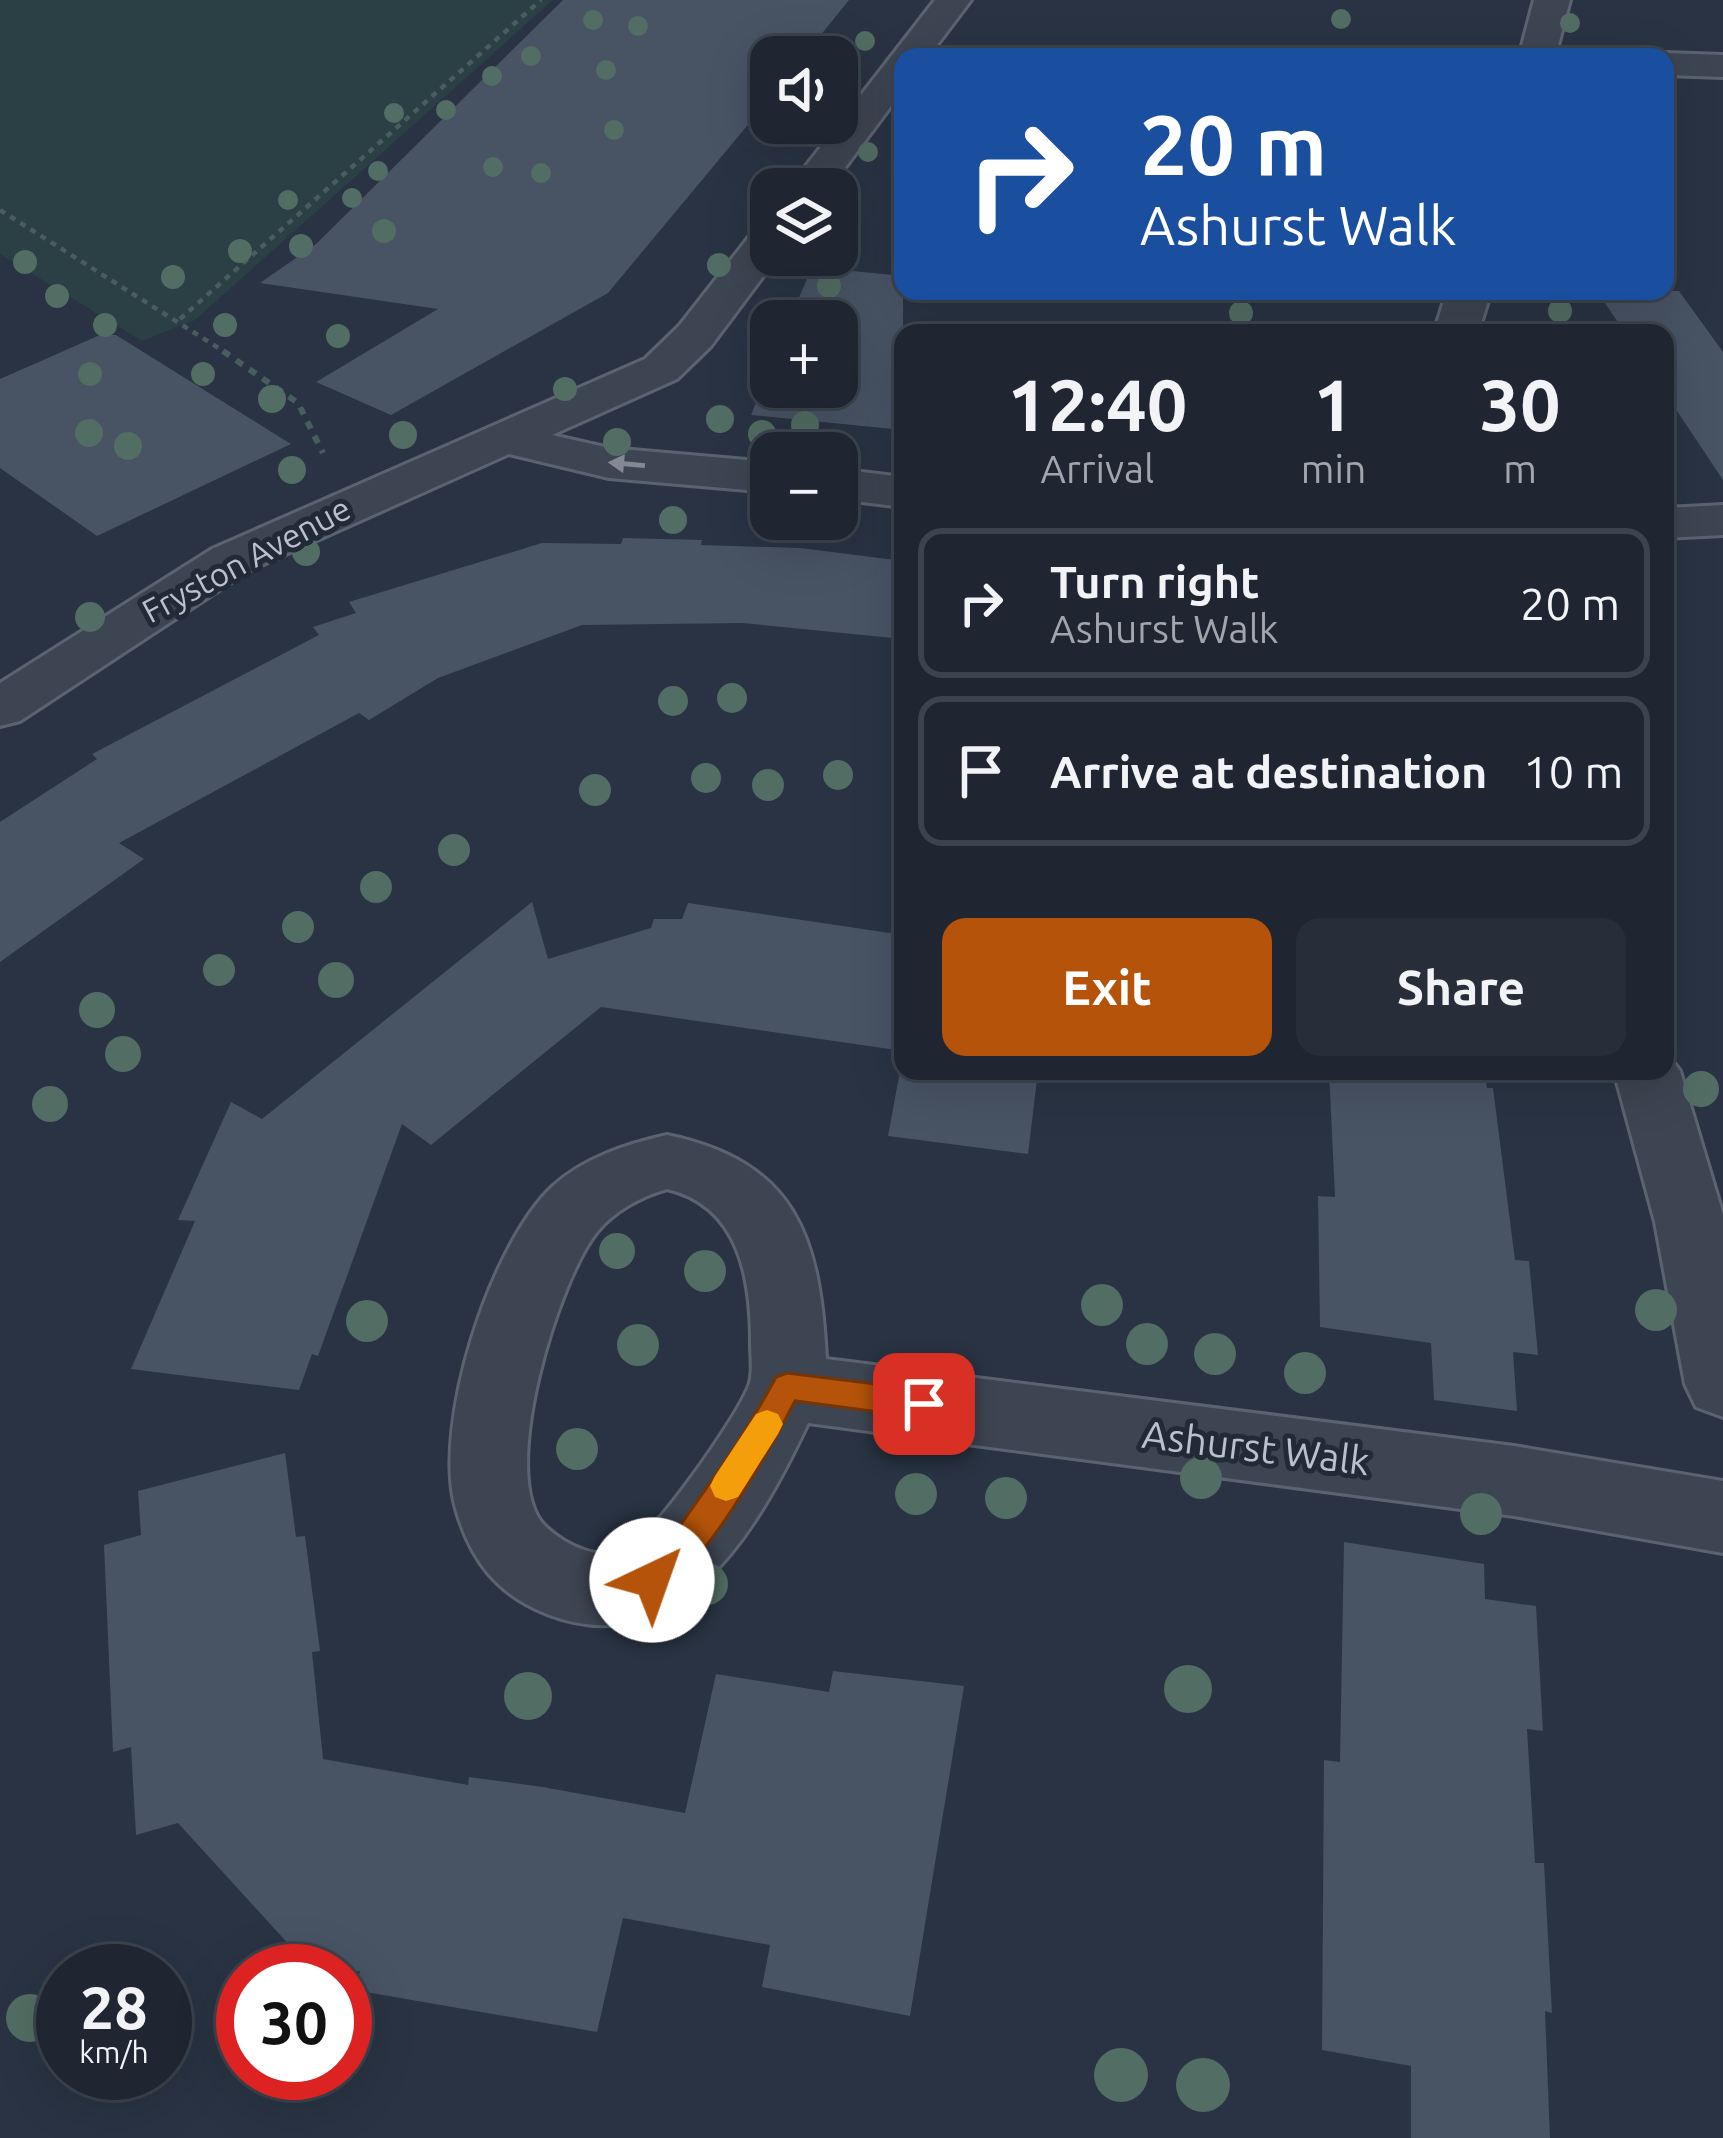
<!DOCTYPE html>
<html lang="en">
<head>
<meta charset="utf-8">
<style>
	body { margin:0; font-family:Ubuntu,sans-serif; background:#272e3a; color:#f1f3f6; height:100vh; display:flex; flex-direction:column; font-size:45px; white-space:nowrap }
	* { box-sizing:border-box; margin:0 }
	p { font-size:39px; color:#a1a5ac }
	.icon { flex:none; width:66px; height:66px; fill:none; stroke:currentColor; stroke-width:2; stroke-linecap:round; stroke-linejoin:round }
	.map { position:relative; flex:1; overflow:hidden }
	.sheet { position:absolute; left:894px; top:324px; width:780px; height:756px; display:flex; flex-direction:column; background:#1f2632; border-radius:24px; box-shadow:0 12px 48px #0002,0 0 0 3px #3c434d }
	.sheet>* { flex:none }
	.guide { position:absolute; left:894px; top:48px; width:780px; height:252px; border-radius:24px; box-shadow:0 12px 48px #0002,0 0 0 3px #3c434d; background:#1a4fa0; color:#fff; overflow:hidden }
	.fabs { position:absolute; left:750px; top:36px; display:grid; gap:24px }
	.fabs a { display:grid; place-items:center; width:108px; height:108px; border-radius:24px; background:#1f2632; box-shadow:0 12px 48px #0002,0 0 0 3px #3c434d; font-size:60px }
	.speed { position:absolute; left:36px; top:1944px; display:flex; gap:24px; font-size:60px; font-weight:700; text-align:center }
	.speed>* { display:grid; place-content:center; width:156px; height:156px; border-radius:50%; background:#1f2632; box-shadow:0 12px 48px #0002,0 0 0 3px #3c434d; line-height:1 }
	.speed small { font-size:30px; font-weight:400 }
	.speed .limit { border:18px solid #d22; background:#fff; color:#111 }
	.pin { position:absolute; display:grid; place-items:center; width:102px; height:102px; color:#fff; margin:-51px; border-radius:24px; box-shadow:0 6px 18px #0006 }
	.me { position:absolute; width:132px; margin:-66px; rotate:42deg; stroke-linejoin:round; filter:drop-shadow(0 0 9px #0008) }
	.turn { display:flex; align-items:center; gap:42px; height:252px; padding:0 48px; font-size:54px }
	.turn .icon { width:156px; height:156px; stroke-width:2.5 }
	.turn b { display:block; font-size:84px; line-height:102px }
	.eta { display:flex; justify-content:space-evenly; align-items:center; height:204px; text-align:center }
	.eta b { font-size:72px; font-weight:700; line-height:84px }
	.action { display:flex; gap:24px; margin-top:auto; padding:24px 48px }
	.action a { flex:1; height:138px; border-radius:24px; background:#b45309; color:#fff; font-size:48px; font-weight:700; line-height:138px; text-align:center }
	.action a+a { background:#272e3a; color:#f1f3f6 }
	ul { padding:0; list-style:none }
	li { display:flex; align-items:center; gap:36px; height:150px; margin:0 24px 18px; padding:0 24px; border:6px solid #3c434d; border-radius:24px }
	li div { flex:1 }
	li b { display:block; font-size:45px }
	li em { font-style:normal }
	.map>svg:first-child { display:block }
	.green { fill:#2b4044 }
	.building { fill:#485364 }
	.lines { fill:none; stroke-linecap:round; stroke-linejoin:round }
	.minor-casing { stroke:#5c6370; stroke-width:6 }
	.path-far1 { stroke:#495c60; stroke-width:4.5; stroke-dasharray:6 6; stroke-linecap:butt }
	.path { stroke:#495c60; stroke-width:6; stroke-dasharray:8 8; stroke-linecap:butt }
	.minor { fill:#3d4552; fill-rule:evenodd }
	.tree { fill:#526d63 }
	.oneway { fill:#828995 }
	.route { fill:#b45309; stroke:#753606; stroke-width:3 }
	.slow { fill:#f59e0b }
	.labels { text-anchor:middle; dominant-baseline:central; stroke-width:10; stroke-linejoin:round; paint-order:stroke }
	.far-street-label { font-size:33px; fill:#bbc0cc; stroke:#222a38 }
	.street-label { font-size:39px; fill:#bbc0cc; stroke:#222a38 }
</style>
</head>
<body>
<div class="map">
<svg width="1723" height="2138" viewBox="0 0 1723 2138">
	<rect width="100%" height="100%" fill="#293343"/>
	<path class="green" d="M 0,0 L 553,0 L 195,320 L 142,341 L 0,254 Z"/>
	<path class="building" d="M 563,0 L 849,0 L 803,57 L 771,57 L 771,97 L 608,293 L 391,415 L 316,382 L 438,309 L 260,283 L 316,244 Z
		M 812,267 L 903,276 L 903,430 L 751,415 L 771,366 L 771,387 L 837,387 L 837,321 L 789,321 Z
		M 1597,291 L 1679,291 L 1723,352 L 1723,480 L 1665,393 L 1665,333 L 1625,333 Z
		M 100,335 L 116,335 L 291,444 L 97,536 L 0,468 L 0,379 Z
		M 623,538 L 702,540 L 701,545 L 800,548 L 903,561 L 903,639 L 743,623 L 582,625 L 438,678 L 369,720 L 359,713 L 119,843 L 144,859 L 0,962 L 0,822 L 97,759 L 92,754 L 319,635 L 313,627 L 356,613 L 349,602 L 542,543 L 621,544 Z
		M 532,902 L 548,959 L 651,928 L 654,919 L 682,919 L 688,903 L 903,935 L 903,1051 L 601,1007 L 431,1145 L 402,1124 L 318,1356 L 312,1354 L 299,1390 L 131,1369 L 195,1221 L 178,1220 L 231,1102 L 262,1119 Z
		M 900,1071 L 1038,1071 L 1028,1154 L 888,1136 Z
		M 1329,1071 L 1484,1071 L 1487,1088 L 1493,1088 L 1515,1260 L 1529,1261 L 1538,1355 L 1513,1352 L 1517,1411 L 1434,1400 L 1431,1343 L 1320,1327 L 1318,1196 L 1335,1197 Z
		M 285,1453 L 296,1537 L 305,1536 L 320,1651 L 312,1652 L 323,1759 L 468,1785 L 469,1777 L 543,1787 L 685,1813 L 716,1674 L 829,1692 L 833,1671 L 964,1686 L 910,2016 L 762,1987 L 770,1945 L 623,1918 L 597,2032 L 354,1990 L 360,1971 L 313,1971 L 178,1823 L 136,1835 L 131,1747 L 113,1752 L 104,1545 L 141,1535 L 138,1491 Z
		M 1344,1542 L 1484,1564 L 1485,1599 L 1536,1606 L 1543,1731 L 1527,1729 L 1535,1863 L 1544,1863 L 1552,2013 L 1545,2011 L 1550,2138 L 1411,2138 L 1411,2066 L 1322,2050 L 1324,1760 L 1340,1762 Z"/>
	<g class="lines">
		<defs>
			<path id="minor" d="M 935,0 L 971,0 L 928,57 L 903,57 L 903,90 L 829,189 L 788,189 Z
				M 1534,0 L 1570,0 L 1555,57 L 1519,57 Z
				M 1665,53 L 1723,55 L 1723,77 L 1665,75 L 1665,57 L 1651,57 Z
				M 771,224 L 771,255 L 779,255 L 711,346 L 677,379 L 552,435 L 609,448 L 771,462 L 771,492 L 609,478 L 509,454 L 248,571 L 20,721 L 0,726 L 0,683 L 212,549 L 645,359 L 679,326 L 756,228 Z
				M 1447,291 L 1491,291 L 1478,333 L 1434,333 Z
				M 837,469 L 903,477 L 903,507 L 837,499 Z
				M 1723,505 L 1723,535 L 1665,538 L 1665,508 Z
				M 1665,1051 L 1680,1071 L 1723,1215 L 1723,1417 L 1696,1407 L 1685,1384 L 1655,1222 L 1614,1071 L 1665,1071 Z
				M 667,1135 C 796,1162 820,1237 826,1359 L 1514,1446 L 1723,1481 L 1723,1553 L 1514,1516 L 808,1423 C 759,1527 681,1666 547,1614 C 497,1594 471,1561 456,1509 C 432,1426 490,1246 552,1187 C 583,1158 627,1144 667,1135 ZM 667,1189 C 740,1206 751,1279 751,1343 C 751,1357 754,1375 748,1388 C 736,1418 655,1535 628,1548 C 600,1563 565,1545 545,1526 C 496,1478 559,1278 597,1232 C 614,1211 642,1196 667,1189 Z"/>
		</defs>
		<use href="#minor" class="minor-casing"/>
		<path class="path-far1" d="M 0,210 L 228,354
			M 180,319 L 541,0"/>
		<path class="path" d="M 223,351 L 298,403 L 323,453"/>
		<use href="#minor" class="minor"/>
	</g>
	<g class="tree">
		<circle cx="1341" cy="19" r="10"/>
		<circle cx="593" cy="20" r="10"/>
		<circle cx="1570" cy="23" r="10"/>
		<circle cx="638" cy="26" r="10"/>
		<circle cx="865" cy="41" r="10"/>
		<circle cx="531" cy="56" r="10"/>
		<circle cx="606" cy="70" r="10"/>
		<circle cx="492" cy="76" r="10"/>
		<circle cx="446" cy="110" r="10"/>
		<circle cx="394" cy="113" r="10"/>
		<circle cx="614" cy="130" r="10"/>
		<circle cx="868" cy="152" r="10"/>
		<circle cx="493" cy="167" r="10"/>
		<circle cx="378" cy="171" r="10"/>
		<circle cx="541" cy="173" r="10"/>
		<circle cx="352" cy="198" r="10"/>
		<circle cx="288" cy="200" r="10"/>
		<circle cx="384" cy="231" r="12"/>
		<circle cx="301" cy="246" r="12"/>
		<circle cx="240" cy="251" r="12"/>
		<circle cx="25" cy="262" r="12"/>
		<circle cx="719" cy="265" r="12"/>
		<circle cx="173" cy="277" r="12"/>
		<circle cx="829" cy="286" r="12"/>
		<circle cx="57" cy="296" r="12"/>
		<circle cx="1560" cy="311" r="12"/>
		<circle cx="1241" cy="313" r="12"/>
		<circle cx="105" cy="325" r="12"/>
		<circle cx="225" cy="325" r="12"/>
		<circle cx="338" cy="336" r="12"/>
		<circle cx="90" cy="374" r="12"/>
		<circle cx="203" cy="374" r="12"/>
		<circle cx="565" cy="389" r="12"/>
		<circle cx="272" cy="399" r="14"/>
		<circle cx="720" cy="419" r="14"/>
		<circle cx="805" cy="425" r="14"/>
		<circle cx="89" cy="433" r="14"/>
		<circle cx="762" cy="434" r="14"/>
		<circle cx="403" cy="435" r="14"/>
		<circle cx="617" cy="442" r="14"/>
		<circle cx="128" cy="446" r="14"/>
		<circle cx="292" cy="470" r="14"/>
		<circle cx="673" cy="520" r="14"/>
		<circle cx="306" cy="552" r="14"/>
		<circle cx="90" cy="617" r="15"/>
		<circle cx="732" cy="698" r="15"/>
		<circle cx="673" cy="701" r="15"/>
		<circle cx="838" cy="775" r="15"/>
		<circle cx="706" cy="778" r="15"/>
		<circle cx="768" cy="785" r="16"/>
		<circle cx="595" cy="790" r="16"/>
		<circle cx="454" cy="850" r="16"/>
		<circle cx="376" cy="887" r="16"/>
		<circle cx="298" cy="927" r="16"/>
		<circle cx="219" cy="970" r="16"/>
		<circle cx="336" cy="980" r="18"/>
		<circle cx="97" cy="1010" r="18"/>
		<circle cx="123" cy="1054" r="18"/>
		<circle cx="1701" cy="1089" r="18"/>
		<circle cx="50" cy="1104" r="18"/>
		<circle cx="617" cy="1251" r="18"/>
		<circle cx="705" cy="1271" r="21"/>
		<circle cx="1102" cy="1305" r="21"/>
		<circle cx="1656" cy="1310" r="21"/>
		<circle cx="367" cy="1321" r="21"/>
		<circle cx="1147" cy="1344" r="21"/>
		<circle cx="638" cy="1345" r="21"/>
		<circle cx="1215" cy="1354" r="21"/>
		<circle cx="1305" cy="1373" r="21"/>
		<circle cx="577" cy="1449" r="21"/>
		<circle cx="1201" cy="1478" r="21"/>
		<circle cx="916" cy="1494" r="21"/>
		<circle cx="1006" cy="1498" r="21"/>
		<circle cx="1481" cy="1514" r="21"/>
		<circle cx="707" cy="1584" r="21"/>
		<circle cx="1188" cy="1689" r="24"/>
		<circle cx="528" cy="1696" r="24"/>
		<circle cx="30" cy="2018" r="24"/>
		<circle cx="1121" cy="2075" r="27"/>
		<circle cx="1203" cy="2085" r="27"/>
	</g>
	<defs><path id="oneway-solid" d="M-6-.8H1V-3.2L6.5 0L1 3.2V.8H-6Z" transform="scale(3)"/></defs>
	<use class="oneway" href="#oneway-solid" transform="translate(627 464) rotate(-175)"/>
	<path class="route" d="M 787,1373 L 924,1390 L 935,1394 L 940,1404 L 935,1414 L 924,1418 L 795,1401 C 771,1448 700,1577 652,1595 L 641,1591 L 636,1580 C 644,1562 661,1552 672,1537 C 709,1484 746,1434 776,1377 Z"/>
	<path class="slow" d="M 767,1410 L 778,1414 L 783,1424 L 778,1434 L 738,1497 L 726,1501 L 715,1497 L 710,1486 L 715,1476 L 756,1414 Z"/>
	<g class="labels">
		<g class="far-street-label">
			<text transform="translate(246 559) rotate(-28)">Fryston Avenue</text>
		</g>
		<g class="street-label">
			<text transform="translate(1256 1447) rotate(7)">Ashurst Walk</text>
		</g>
	</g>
</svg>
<div class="fabs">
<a><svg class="icon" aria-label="sound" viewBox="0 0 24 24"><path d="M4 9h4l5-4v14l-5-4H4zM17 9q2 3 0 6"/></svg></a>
<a><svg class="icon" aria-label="layers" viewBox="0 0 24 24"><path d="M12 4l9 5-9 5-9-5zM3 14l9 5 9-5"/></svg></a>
<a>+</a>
<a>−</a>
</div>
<div class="speed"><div>28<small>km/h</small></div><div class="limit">30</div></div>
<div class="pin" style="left:924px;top:1404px;background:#d93025"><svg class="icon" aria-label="arrive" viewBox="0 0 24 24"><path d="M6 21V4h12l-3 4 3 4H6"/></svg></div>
<svg class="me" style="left:652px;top:1580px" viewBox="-20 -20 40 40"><circle r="19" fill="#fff"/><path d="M0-13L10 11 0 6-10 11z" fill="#b45309"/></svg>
<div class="guide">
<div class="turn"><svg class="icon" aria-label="right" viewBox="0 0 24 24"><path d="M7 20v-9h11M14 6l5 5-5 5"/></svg><div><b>20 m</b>Ashurst Walk</div></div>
</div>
<section class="sheet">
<div class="eta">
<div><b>12:40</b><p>Arrival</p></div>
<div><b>1</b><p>min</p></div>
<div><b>30</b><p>m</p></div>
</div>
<ul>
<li><svg class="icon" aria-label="right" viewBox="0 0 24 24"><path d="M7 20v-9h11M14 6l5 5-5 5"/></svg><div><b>Turn right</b><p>Ashurst Walk</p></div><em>20 m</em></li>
<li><svg class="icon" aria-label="arrive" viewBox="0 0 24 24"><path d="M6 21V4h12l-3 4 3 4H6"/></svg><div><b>Arrive at destination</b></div><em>10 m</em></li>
</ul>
<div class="action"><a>Exit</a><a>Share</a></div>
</section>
</div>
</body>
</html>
